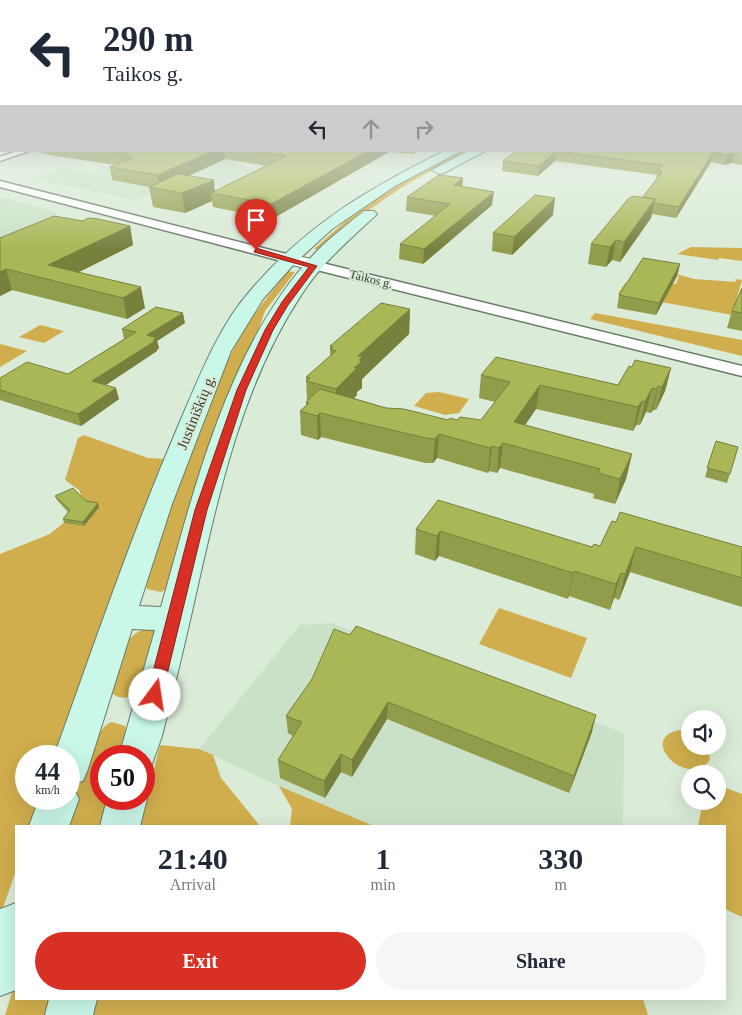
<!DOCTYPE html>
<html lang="en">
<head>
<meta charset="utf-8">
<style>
	body { margin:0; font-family:Georgia,serif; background:#f6f6f7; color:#1f2937; height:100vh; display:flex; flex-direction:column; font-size:19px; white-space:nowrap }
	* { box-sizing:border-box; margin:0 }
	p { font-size:16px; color:#747a83 }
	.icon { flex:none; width:28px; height:28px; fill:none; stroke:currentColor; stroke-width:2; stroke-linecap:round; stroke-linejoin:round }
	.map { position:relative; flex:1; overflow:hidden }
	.sheet { position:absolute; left:15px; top:825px; width:711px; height:175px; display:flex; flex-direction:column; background:#fff; border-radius:0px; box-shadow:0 5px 20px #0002 }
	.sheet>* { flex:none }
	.hud { position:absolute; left:0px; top:0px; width:742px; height:152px; box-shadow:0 5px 20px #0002; background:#fff; color:#1f2937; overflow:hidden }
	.tools { position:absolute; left:681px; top:710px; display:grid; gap:10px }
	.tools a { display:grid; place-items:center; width:45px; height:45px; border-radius:50%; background:#fff; box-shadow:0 5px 20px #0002; font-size:25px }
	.speed { position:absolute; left:15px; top:745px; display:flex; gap:10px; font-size:25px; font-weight:700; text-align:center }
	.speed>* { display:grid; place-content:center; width:65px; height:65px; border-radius:50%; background:#fff; box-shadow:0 5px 20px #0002; line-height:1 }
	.speed small { font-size:12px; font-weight:400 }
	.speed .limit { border:8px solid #d22; background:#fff; color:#111 }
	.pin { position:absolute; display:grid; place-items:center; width:42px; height:42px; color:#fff; margin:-51px -21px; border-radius:50% 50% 50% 0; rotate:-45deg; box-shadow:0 0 5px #0007 }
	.pin .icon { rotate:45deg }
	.me { position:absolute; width:55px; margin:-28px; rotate:14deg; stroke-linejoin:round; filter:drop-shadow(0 0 4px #0008) }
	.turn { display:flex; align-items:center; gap:18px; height:105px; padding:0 20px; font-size:22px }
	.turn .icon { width:65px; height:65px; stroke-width:2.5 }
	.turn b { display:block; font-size:35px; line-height:42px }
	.lanes { display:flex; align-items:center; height:48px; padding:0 20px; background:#0003; justify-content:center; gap:25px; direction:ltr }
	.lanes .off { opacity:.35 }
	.eta { display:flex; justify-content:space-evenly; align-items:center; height:85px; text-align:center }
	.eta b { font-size:30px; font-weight:700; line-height:35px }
	.primary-button { display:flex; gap:10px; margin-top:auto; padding:10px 20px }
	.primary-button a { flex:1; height:58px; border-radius:30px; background:#d93025; color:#fff; font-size:20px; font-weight:700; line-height:58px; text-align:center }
	.primary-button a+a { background:#f6f6f7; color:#1f2937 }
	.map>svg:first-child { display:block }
	.built { fill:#cbe1c7 }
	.green { fill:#d0ae4e }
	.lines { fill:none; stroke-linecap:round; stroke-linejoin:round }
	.pedestrian-casing { stroke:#6a7968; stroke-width:3 }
	.minor-casing { stroke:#6a7968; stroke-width:3 }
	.tertiary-casing { stroke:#6a7968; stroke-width:2 }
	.secondary-casing { stroke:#6a7968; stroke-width:2 }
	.pedestrian { fill:#fff; fill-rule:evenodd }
	.minor { fill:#fff; fill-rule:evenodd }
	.tertiary { fill:#fff; fill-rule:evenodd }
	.secondary { fill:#c9f7e8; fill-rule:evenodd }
	.wall { fill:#929d4b; fill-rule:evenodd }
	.shaded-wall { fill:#77803d }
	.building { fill:#aab757; stroke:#77803d }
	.route { fill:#d93025; stroke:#8d1f18 }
	.labels { text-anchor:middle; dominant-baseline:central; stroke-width:4; stroke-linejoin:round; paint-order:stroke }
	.far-street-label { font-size:12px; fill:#383f37; stroke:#daebd7 }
	.street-label { font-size:15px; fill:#383f37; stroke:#daebd7 }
</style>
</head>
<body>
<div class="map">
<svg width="742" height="1015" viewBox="0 0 742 1015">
	<rect width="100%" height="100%" fill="#daebd7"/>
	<path class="built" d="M 146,151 L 228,159 L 242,166 L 264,172 L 227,186 L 169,187 L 136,200 L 33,179 L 63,168 L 92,173 Z
		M 0,197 L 26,204 L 59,213 L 0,238 Z
		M 332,623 L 624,733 L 623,826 L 374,826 L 279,786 L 199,749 L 300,625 Z"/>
	<path class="green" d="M 461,151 L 472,151 C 411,178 370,206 320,250 L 314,249 L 372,197 L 439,161 Z
		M 691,247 L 742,248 L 742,261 L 719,258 L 718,260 L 677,254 Z
		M 647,266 L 694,279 L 736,282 L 735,279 L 742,280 L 732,315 L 618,294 L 625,283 L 648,287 L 653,280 L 676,284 L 679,276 L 640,269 Z
		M 288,271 L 295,272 L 265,311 L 168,588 L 161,592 L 147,589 L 146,585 C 173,502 196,416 239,339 C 252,315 271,293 288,271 Z
		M 595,313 L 742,340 L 742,356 L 590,319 Z
		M 40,325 L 64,331 L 44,343 L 19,337 Z
		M 0,344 L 27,351 L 0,367 Z
		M 439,392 L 469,399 L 459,413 L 445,415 L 414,406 L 426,393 Z
		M 84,435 L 148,458 L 165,459 L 57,756 L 26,756 L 26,799 L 42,799 L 32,826 L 16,826 L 16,871 L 0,916 L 0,554 L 50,534 L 85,505 L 79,490 L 65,480 L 78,438 Z
		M 499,608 L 587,638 L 571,678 L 479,644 Z
		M 146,629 L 153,629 L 155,634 L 138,690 C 129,700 119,700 109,691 C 117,670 121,634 146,629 Z
		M 112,722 L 125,726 L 127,735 L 121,756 L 101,756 L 101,799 L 109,799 L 101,826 L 66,826 C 72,805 91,727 112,722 Z
		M 681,730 L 690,732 L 690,746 L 708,746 L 710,760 C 685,790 636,736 681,730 Z
		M 160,745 L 199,749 L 213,755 L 221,778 L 260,826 L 140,826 Z
		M 718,785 L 742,794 L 742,917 L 725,909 L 725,826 L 698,826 L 703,801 L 718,801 Z
		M 279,786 L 374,826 L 290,826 L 292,809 Z
		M 16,980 L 16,999 L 51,999 L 46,1015 L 5,1015 Z
		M 97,999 L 643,999 L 648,1015 L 92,1015 Z"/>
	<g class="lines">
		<defs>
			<path id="pedestrian" d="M 17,151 L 29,151 L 0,161 L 0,157 Z"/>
			<path id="minor" d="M 0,181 L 294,256 L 296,259 L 289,263 L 0,187 Z
				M 314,261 L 742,366 L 742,376 L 309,268 L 307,265 Z"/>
			<path id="tertiary" d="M 289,254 L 320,261 L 323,265 L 320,269 L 314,270 L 283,263 L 280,259 L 283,255 Z"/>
			<path id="secondary" d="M 741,115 L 742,115 L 742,121 L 741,121 Z
				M 444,151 L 461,151 L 395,186 L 332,229 L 295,263 L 263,299 L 231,351 L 172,504 L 139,606 L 161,607 C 195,487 230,335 323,245 C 336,233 350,222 364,211 L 374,211 L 377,214 L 374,217 C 348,241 321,264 302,294 C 244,381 221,484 198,585 C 187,635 175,685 162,736 L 151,767 L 144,770 L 144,756 L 119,756 L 155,630 L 132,629 L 88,769 L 83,781 L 70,785 L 73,787 L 79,799 L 69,826 L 29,826 L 39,799 L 69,799 L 69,756 L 54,756 C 94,645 132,533 179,424 C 198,380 218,327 250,291 C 306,225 368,189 444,151 Z
				M 468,151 L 485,151 L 444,173 L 439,174 L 432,170 Z
				M 144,792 L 147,799 L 140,826 L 100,826 L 107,799 L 144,799 Z
				M 16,903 L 16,990 L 0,996 L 0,909 Z
				M 49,999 L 97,999 L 93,1015 L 45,1015 Z"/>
		</defs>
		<use href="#pedestrian" class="pedestrian-casing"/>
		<use href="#minor" class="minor-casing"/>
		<use href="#tertiary" class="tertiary-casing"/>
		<use href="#secondary" class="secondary-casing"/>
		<use href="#pedestrian" class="pedestrian"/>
		<use href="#minor" class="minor"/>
		<use href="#tertiary" class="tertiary"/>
		<use href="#secondary" class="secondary"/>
	</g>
	<path class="wall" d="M 0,115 L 1,115 L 1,144 L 0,144 Z
		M 742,127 L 742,165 L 732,163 L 724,165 L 711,162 L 676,218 L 652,214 L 651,218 L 620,262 L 612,260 L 606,267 L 588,264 L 591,244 L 643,197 L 656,180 L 657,175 L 555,161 L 538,176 L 502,171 L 503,161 L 516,151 Z
		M 33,151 L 418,151 L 413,154 L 389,152 L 272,219 L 213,207 L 212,201 L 185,213 L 153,207 L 149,187 L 112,180 L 110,167 L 116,165 L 55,156 ZM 225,159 L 267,166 L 215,192 L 189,176 Z
		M 462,186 L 492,205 L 423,264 L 399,259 L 400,244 L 436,216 L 406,211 L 407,197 Z
		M 553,215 L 512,255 L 492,251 L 493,233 Z
		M 83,221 L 130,226 L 133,245 L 79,272 L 145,308 L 127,319 L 12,290 L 0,296 L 0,238 Z
		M 680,264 L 677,276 L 656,315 L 617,308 L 619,295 Z
		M 742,288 L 742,331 L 727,328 L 732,311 Z
		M 410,309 L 409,334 L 362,379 L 362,388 L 357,392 L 357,395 L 354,398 L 386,408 L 448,420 L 481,420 L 495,402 L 479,398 L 481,375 L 618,385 L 632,367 L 671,368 L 665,391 L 656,410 L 653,410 L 651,413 L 646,412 L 640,425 L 636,425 L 633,431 L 536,409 L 525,425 L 632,454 L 626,479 L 615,504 L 593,498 L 594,494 L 500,468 L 497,473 L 489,471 L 488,473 L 437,458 L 433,463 L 425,463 L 321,437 L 318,440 L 301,435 L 300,411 L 306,406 L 306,402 L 307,401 L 306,377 L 330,356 L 330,346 Z
		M 185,323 L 157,341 L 159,348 L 157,350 L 157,351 L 106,385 L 119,399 L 81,426 L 0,400 L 0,378 L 68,374 L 124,339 L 122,329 Z
		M 716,441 L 738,447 L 727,483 L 705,477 Z
		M 55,496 L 98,503 L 99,507 L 84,526 L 64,523 L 63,519 L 68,512 L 57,500 Z
		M 416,529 L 592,547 L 742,547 L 742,607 L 630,572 L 619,600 L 614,598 L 610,610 L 569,596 L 568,599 L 439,556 L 435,561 L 415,554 Z
		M 312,679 L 592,732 L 569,793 L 387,719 L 352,777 L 341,772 L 325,798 L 280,778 L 278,760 L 293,736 L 288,733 L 286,716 Z"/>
	<path class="shaded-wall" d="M 213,151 L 224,151 L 225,159 L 159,189 L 157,175 Z
		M 368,151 L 389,151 L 389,152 L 272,219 L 271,204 Z
		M 556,151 L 555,161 L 538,176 L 539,166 Z
		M 713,152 L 711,162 L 676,218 L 679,207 Z
		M 734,153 L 732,163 L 724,165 L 727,155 Z
		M 463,178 L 462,191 L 454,185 Z
		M 214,180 L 215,194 L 211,193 L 212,201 L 185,213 L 182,193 Z
		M 494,192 L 492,205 L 423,264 L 424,249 Z
		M 555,198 L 553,215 L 512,255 L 514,237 Z
		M 655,199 L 651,218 L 620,262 L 624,242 Z
		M 130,226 L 133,245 L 59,282 L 48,265 Z
		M 616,240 L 612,260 L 606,267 L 610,247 Z
		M 680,264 L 677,276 L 656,315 L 659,303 Z
		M 6,269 L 12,290 L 0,296 L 0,272 Z
		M 141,287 L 145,308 L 127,319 L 123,298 Z
		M 410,309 L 409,334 L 362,379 L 362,388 L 357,392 L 357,395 L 336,416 L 336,389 L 354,368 L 358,356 Z
		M 183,313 L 185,323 L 157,341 L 159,348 L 157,350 L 157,351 L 95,392 L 92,381 L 147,335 Z
		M 671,368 L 665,391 L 656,410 L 662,387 Z
		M 540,385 L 536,409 L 511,446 L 514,422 Z
		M 658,386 L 653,410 L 651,413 L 657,389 Z
		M 116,388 L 119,399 L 81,426 L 78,414 Z
		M 652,388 L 646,412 L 640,425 L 645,402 Z
		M 642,401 L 636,425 L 633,431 L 638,407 Z
		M 320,413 L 321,437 L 318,440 L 317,416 Z
		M 439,434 L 437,458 L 433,463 L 435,439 Z
		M 503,443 L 500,468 L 497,473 L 499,448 Z
		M 492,446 L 489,471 L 488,473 L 490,448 Z
		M 632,454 L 626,479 L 615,504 L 620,479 Z
		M 98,503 L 99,507 L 84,526 L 83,522 Z
		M 440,531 L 439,556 L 435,561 L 437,536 Z
		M 636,547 L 630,572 L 619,600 L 625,574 Z
		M 574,571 L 569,596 L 568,599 L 573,573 Z
		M 621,573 L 614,598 L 610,610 L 616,584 Z
		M 388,702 L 387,719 L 352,777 L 352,760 Z
		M 596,715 L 592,732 L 569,793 L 574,776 Z
		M 341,754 L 341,772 L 325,798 L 324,781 Z"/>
	<path class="building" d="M 0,115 L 1,115 L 1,133 L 0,133 Z
		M 741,127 L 742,127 L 742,154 L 734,153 L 727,155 L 713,152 L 679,207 L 654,203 L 655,199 L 643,197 L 662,172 L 658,171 L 663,165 L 556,151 L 539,166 L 503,161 L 516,151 L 741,151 Z
		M 109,151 L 213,151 L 157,175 L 110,167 L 133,158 L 122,156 L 128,154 Z
		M 253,151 L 368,151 L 271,204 L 211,193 L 286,156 Z
		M 178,174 L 214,180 L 182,193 L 149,187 Z
		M 439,175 L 463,178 L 454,185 L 494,192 L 424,249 L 400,244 L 450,204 L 407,197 Z
		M 535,195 L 555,198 L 514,237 L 493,233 Z
		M 633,196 L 655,199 L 624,242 L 616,240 L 610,247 L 591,244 L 628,199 Z
		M 54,216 L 83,221 L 88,218 L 98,219 L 130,226 L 48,265 L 141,287 L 123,298 L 6,269 L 0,272 L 0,238 Z
		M 643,258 L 680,264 L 659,303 L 619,295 Z
		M 742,288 L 742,313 L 732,311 Z
		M 381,303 L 410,309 L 358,356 L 362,357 L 359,360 L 362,361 L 354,368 L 357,368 L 336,389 L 306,381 L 310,378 L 306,377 L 336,351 L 330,349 L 333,347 L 330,346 Z
		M 156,307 L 183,313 L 147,335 L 157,338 L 153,340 L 155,341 L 92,381 L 116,388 L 78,414 L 0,390 L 0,378 L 27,362 L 68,374 L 136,332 L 122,329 Z
		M 496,357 L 618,385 L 629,366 L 632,367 L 635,360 L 671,368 L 662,387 L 658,386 L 657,389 L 652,388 L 645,402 L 642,401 L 638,407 L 540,385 L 514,422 L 632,454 L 620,479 L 598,473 L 600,469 L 503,443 L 499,448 L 492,446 L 490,448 L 439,434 L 435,439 L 426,438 L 320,413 L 317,416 L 300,411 L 309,403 L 306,402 L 320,389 L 386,408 L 404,409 L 448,420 L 450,418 L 457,420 L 460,417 L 481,420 L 510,382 L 481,375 Z
		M 716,441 L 738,447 L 730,474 L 707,468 Z
		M 73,488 L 86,501 L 98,503 L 83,522 L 63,519 L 70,510 L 55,496 Z
		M 438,500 L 592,547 L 594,544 L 600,546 L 612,521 L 616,522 L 620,512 L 742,547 L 742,578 L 636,547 L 625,574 L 621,573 L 616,584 L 574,571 L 573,573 L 440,531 L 437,536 L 416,529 Z
		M 356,626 L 596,715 L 574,776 L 388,702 L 352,760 L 341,754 L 324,781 L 278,760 L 302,722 L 286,716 L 312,679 L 334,629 L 350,635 Z"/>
	<linearGradient id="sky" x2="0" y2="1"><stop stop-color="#60bedd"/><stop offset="0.43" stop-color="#eef6ed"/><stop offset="1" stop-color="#eef6ed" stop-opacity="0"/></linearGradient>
	<rect width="742" height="250" fill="url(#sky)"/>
	<path class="route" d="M 256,248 L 317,266 L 288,305 L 273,330 L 246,390 L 207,510 L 162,695 L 160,699 L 149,699 L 147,695 L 195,510 L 237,390 L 265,330 L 282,302 L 309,267 L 254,252 Z"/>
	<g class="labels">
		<g class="far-street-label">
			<text transform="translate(371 279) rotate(14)">Taikos g.</text>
		</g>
		<g class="street-label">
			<text transform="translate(196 412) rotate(-68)">Justiniškių g.</text>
		</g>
	</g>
</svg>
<div class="tools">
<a><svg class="icon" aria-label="sound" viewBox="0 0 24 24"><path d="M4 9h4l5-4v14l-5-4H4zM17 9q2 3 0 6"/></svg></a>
<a><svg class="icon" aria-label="search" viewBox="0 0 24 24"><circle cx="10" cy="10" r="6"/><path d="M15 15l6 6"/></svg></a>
</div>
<div class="speed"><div>44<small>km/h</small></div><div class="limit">50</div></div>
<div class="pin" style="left:256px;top:250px;background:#d93025"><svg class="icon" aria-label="arrive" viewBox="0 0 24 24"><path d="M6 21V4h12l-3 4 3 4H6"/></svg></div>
<svg class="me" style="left:155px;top:695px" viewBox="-20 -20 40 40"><circle r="19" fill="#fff"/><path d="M0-13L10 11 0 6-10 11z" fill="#d93025"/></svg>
<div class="hud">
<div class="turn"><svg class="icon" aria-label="left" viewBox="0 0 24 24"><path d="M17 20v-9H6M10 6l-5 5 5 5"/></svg><div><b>290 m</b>Taikos g.</div></div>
<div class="lanes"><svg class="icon" aria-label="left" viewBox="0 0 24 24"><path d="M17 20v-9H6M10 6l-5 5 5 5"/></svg><svg class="icon off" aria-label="ahead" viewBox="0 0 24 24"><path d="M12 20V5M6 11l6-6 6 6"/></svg><svg class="icon off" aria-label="right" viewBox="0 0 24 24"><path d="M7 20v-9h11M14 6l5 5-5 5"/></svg></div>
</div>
<section class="sheet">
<div class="eta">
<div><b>21:40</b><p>Arrival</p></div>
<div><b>1</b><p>min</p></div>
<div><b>330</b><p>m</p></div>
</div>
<div class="primary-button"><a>Exit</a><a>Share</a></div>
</section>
</div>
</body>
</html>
